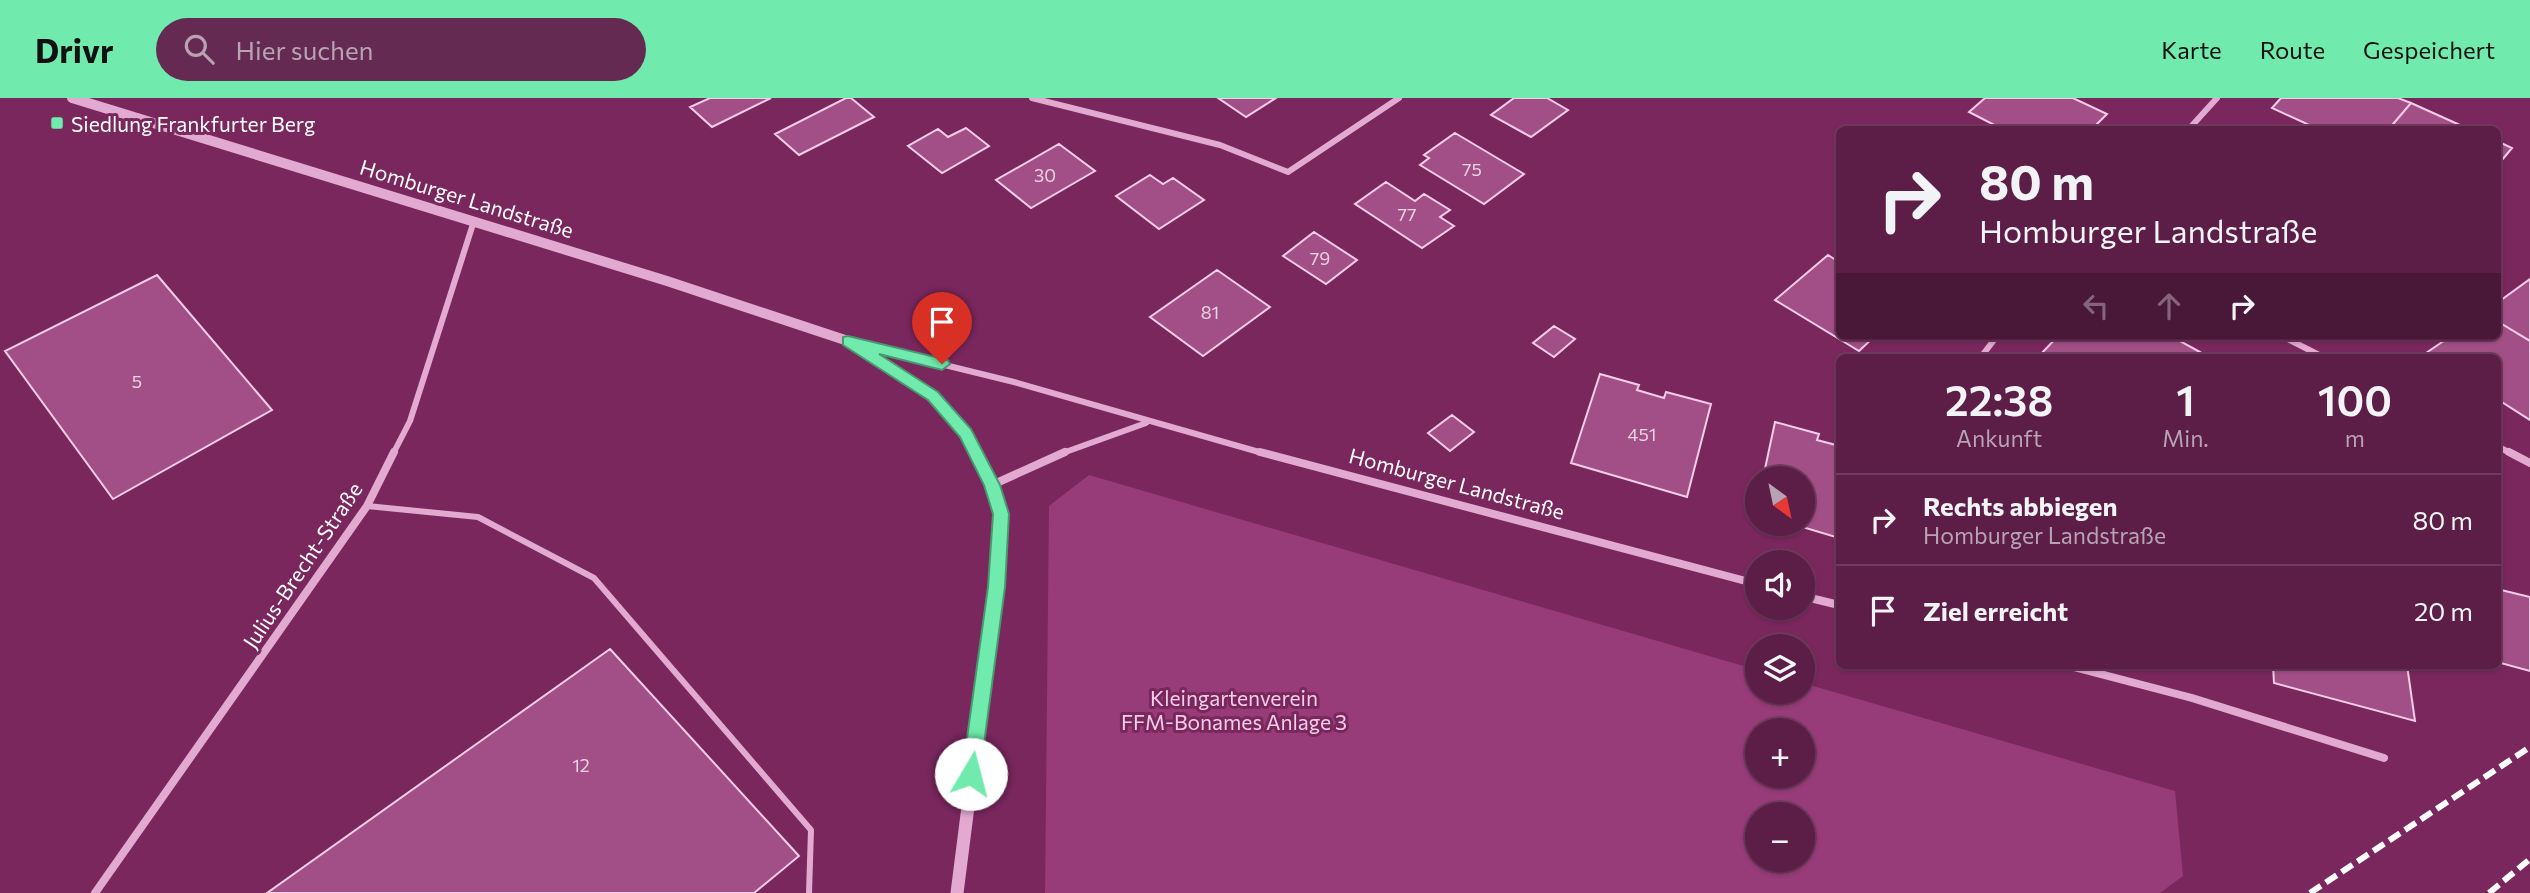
<!DOCTYPE html>
<html lang="de">
<head>
<meta charset="utf-8">
<style>
	body { margin:0; font-family:Commissioner,sans-serif; background:#652a51; color:#f1f3f6; height:100vh; display:flex; flex-direction:column; font-size:26px; white-space:nowrap }
	* { box-sizing:border-box; margin:0 }
	p { font-size:23px; color:#b8a2b3 }
	.icon { flex:none; width:38px; height:38px; fill:none; stroke:currentColor; stroke-width:2; stroke-linecap:round; stroke-linejoin:round }
	.map { position:relative; flex:1; overflow:hidden }
	.panel { position:absolute; left:1836px; top:256px; width:665px; height:315px; display:flex; flex-direction:column; background:#5c1d46; border-radius:10px; box-shadow:0 2px 5px #0004,0 0 0 2px #713b5f }
	.panel>* { flex:none }
	.top-card { position:absolute; left:1836px; top:28px; width:665px; height:214px; border-radius:10px; box-shadow:0 2px 5px #0004,0 0 0 2px #713b5f; background:#5c1d46; color:#f1f3f6; overflow:hidden }
	.needle { width:46px; rotate:147deg }
	.tools { position:absolute; left:1745px; top:368px; display:grid; gap:14px }
	.tools a { display:grid; place-items:center; width:70px; height:70px; border-radius:50%; background:#5c1d46; box-shadow:0 2px 5px #0004,0 0 0 2px #713b5f; font-size:35px }
	.pin { position:absolute; display:grid; place-items:center; width:60px; height:60px; color:#fff; margin:-72px -30px; border-radius:50% 50% 50% 0; rotate:-45deg; box-shadow:0 0 7px #0007 }
	.pin .icon { rotate:45deg }
	.me { position:absolute; width:77px; margin:-38px; rotate:8deg; stroke-linejoin:round; filter:drop-shadow(0 0 5px #0008) }
	.turn { display:flex; align-items:center; gap:24px; height:147px; padding:0 28px; font-size:32px }
	.turn .icon { width:91px; height:91px; stroke-width:2.5 }
	.turn b { display:block; font-size:49px; line-height:60px }
	.lanes { display:flex; align-items:center; height:66px; padding:0 28px; background:#0003; justify-content:center; gap:35px; direction:ltr }
	.lanes .off { opacity:.35 }
	.eta { display:flex; justify-content:space-evenly; align-items:center; height:119px; text-align:center }
	.eta b { font-size:42px; font-weight:600; line-height:49px }
	ul { padding:0; list-style:none }
	li { display:flex; align-items:center; gap:21px; height:91px; padding:0 28px; border-top:2px solid #713b5f }
	li div { flex:1 }
	li b { display:block; font-size:26px }
	li em { font-style:normal }
	header { display:flex; align-items:center; gap:42px; box-sizing:border-box; height:98px; padding:0 35px; background:#70ebad; color:#111 }
	header strong { font-size:33px }
	nav { display:flex; gap:38px; margin-inline-start:auto; font-size:24px }
	.search { width:490px; height:63px; background:#652a51; display:flex; align-items:center; gap:18px; box-sizing:border-box; padding:0 24px; border-radius:38px; color:#b8a2b3; font-size:26px }
	.map>svg:first-child { display:block }
	.green { fill:#973b79; fill-rule:evenodd }
	.building { fill:#a34f87; stroke:#f3cde7; stroke-width:2 }
	.lines { fill:none; stroke-linecap:round; stroke-linejoin:round }
	.service { stroke:#e3aad1; stroke-width:6 }
	.minor-far1 { stroke:#e3aad1; stroke-width:6 }
	.minor { stroke:#e3aad1; stroke-width:8 }
	.tertiary-far1 { stroke:#e3aad1; stroke-width:10 }
	.tertiary { stroke:#e3aad1; stroke-width:13 }
	.rail { stroke:#fff; stroke-width:6; stroke-dasharray:13 6; stroke-linecap:butt }
	.route { fill:#70ebad; stroke:#499970; stroke-width:2 }
	.poi-dot { fill:#70ebad; stroke:#7a275e; stroke-width:2.5 }
	.labels { text-anchor:middle; dominant-baseline:central; stroke-width:6; stroke-linejoin:round; paint-order:stroke }
	.number-label { font-size:18px; fill:#e8d3e1 }
	.poi-label { font-size:21px; fill:#fff; stroke:#7a275e; text-anchor:start }
	.street-label { font-size:21px; fill:#fff; stroke:#7a275e }
	.park-label { font-size:21px; fill:#f3cde7; stroke:#7a275e }
</style>
</head>
<body>
<header>
<strong>Drivr</strong>
<div class="search"><svg class="icon" aria-label="search" viewBox="0 0 24 24"><circle cx="10" cy="10" r="6"/><path d="M15 15l6 6"/></svg>Hier suchen</div>
<nav><a>Karte</a><a>Route</a><a>Gespeichert</a></nav>
</header>
<div class="map">
<svg width="2530" height="795" viewBox="0 0 2530 795">
	<rect width="100%" height="100%" fill="#7a275e"/>
	<path class="green" d="M 1089,377 L 1757,572 L 1757,593 L 1802,593 L 1803,585 L 2175,693 L 2183,778 L 2160,795 L 1045,795 L 1049,408 ZM 1757,632 L 1802,632 L 1802,677 L 1757,677 ZM 1757,716 L 1802,716 L 1802,761 L 1757,761 Z"/>
	<path class="building" d="M 710,0 L 771,0 L 712,29 L 690,9 Z
		M 846,0 L 851,0 L 874,19 L 799,57 L 775,36 Z
		M 1218,0 L 1276,0 L 1246,19 Z
		M 1514,0 L 1547,0 L 1568,12 L 1531,39 L 1491,17 Z
		M 1985,0 L 2073,0 L 2107,16 L 2091,32 L 2004,32 L 1969,14 Z
		M 2281,0 L 2398,0 L 2411,5 L 2388,32 L 2320,32 L 2272,10 Z
		M 2411,5 L 2471,32 L 2388,32 Z
		M 966,30 L 989,48 L 942,75 L 908,48 L 938,31 L 948,39 Z
		M 1455,35 L 1524,76 L 1484,106 L 1420,67 L 1429,60 L 1424,57 Z
		M 2497,43 L 2512,50 L 2497,68 Z
		M 1059,46 L 1095,73 L 1031,110 L 996,82 Z
		M 1150,77 L 1163,86 L 1173,80 L 1204,102 L 1159,131 L 1116,98 Z
		M 1386,84 L 1415,103 L 1424,96 L 1450,112 L 1440,119 L 1454,128 L 1422,150 L 1355,106 Z
		M 1314,134 L 1357,162 L 1326,186 L 1283,158 Z
		M 1828,157 L 1839,164 L 1839,238 L 1875,238 L 1859,253 L 1775,202 Z
		M 1217,172 L 1270,209 L 1203,258 L 1150,219 Z
		M 157,177 L 272,312 L 113,401 L 5,253 Z
		M 2530,181 L 2530,243 L 2497,223 L 2497,205 Z
		M 2497,223 L 2530,243 L 2530,322 L 2497,301 L 2497,259 L 2431,259 L 2426,255 L 2451,238 L 2497,238 Z
		M 1554,228 L 1575,241 L 1554,259 L 1533,245 Z
		M 2058,238 L 2171,238 L 2200,254 L 2195,259 L 2038,259 Z
		M 1600,276 L 1639,287 L 1637,292 L 1664,300 L 1666,294 L 1711,306 L 1687,399 L 1571,365 Z
		M 1452,317 L 1474,334 L 1450,353 L 1428,335 Z
		M 1775,324 L 1819,336 L 1817,342 L 1836,347 L 1839,342 L 1839,440 L 1789,425 L 1802,425 L 1802,380 L 1763,380 Z
		M 2497,491 L 2530,499 L 2530,573 L 2497,564 Z
		M 610,551 L 799,758 L 754,795 L 267,795 Z
		M 2273,567 L 2407,567 L 2415,623 L 2274,585 Z"/>
	<g class="lines">
		<path class="service" d="M 367,408 L 478,419 L 594,480 L 811,732 L 809,795"/>
		<path class="minor-far1" d="M 1032,0 L 1220,47 L 1288,74 L 1399,0
			M 2188,32 L 2217,0
			M 2282,238 L 2323,259
			M 855,245 L 1014,284 L 1266,356
			M 1981,259 L 1997,238
			M 2497,348 L 2512,356
			M 393,356 L 410,323 L 473,126
			M 1060,356 L 1146,325"/>
		<path class="minor" d="M 1260,354 L 1757,486
			M 2509,354 L 2530,365
			M 992,387 L 1065,354
			M 1802,498 L 1839,507
			M 2066,567 L 2192,600 L 2384,660
			M 95,795 L 367,408 L 394,354"/>
		<path class="tertiary-far1" d="M 72,0 L 667,183 L 848,243 L 933,298 L 965,335 L 976,356"/>
		<path class="tertiary" d="M 957,795 L 996,489 L 1001,416 L 992,387 L 975,354"/>
		<path class="rail" d="M 2310,795 L 2530,649
			M 2489,795 L 2530,761"/>
	</g>
	<path class="route" d="M 848,238 L 948,262 L 950,266 L 942,272 L 879,256 L 938,294 L 971,331 L 1000,387 L 1009,416 L 1005,489 L 980,676 L 978,682 L 971,685 L 965,682 L 962,676 L 988,489 L 993,416 L 984,387 L 960,339 L 928,302 L 843,247 L 843,239 Z"/>
	<rect class="poi-dot" x="50" y="18" width="14" height="14" rx="3.5"/>
	<g class="labels">
		<g class="number-label">
			<text x="1472" y="71">75</text>
			<text x="1045" y="77">30</text>
			<text x="1407" y="116">77</text>
			<text x="1320" y="160">79</text>
			<text x="1210" y="214">81</text>
			<text x="137" y="283">5</text>
			<text x="1642" y="336">451</text>
			<text x="581" y="667">12</text>
		</g>
		<g class="poi-label">
			<text x="71" y="25">Siedlung Frankfurter Berg</text>
		</g>
		<g class="street-label">
			<text transform="translate(467 100) rotate(17)">Homburger Landstraße</text>
			<text transform="translate(1457 385) rotate(15)">Homburger Landstraße</text>
			<text transform="translate(302 467) rotate(-56)">Julius-Brecht-Straße</text>
		</g>
		<g class="park-label">
			<text x="1234" y="599">Kleingartenverein<tspan x="1234" dy="24">FFM-Bonames Anlage 3</tspan></text>
		</g>
	</g>
</svg>
<div class="tools">
<a><svg class="needle" viewBox="-14 -14 28 28"><path d="M0-13l5 13h-10z" fill="#e53935"/><path d="M0 13l5-13h-10z" fill="#b8a2b3"/></svg></a>
<a><svg class="icon" aria-label="sound" viewBox="0 0 24 24"><path d="M4 9h4l5-4v14l-5-4H4zM17 9q2 3 0 6"/></svg></a>
<a><svg class="icon" aria-label="layers" viewBox="0 0 24 24"><path d="M12 4l9 5-9 5-9-5zM3 14l9 5 9-5"/></svg></a>
<a>+</a>
<a>−</a>
</div>
<div class="pin" style="left:942px;top:266px;background:#d93025"><svg class="icon" aria-label="arrive" viewBox="0 0 24 24"><path d="M6 21V4h12l-3 4 3 4H6"/></svg></div>
<svg class="me" style="left:971px;top:676px" viewBox="-20 -20 40 40"><circle r="19" fill="#fff"/><path d="M0-13L10 11 0 6-10 11z" fill="#70ebad"/></svg>
<div class="top-card">
<div class="turn"><svg class="icon" aria-label="right" viewBox="0 0 24 24"><path d="M7 20v-9h11M14 6l5 5-5 5"/></svg><div><b>80 m</b>Homburger Landstraße</div></div>
<div class="lanes"><svg class="icon off" aria-label="left" viewBox="0 0 24 24"><path d="M17 20v-9H6M10 6l-5 5 5 5"/></svg><svg class="icon off" aria-label="ahead" viewBox="0 0 24 24"><path d="M12 20V5M6 11l6-6 6 6"/></svg><svg class="icon" aria-label="right" viewBox="0 0 24 24"><path d="M7 20v-9h11M14 6l5 5-5 5"/></svg></div>
</div>
<section class="panel">
<div class="eta">
<div><b>22:38</b><p>Ankunft</p></div>
<div><b>1</b><p>Min.</p></div>
<div><b>100</b><p>m</p></div>
</div>
<ul>
<li><svg class="icon" aria-label="right" viewBox="0 0 24 24"><path d="M7 20v-9h11M14 6l5 5-5 5"/></svg><div><b>Rechts abbiegen</b><p>Homburger Landstraße</p></div><em>80 m</em></li>
<li><svg class="icon" aria-label="arrive" viewBox="0 0 24 24"><path d="M6 21V4h12l-3 4 3 4H6"/></svg><div><b>Ziel erreicht</b></div><em>20 m</em></li>
</ul>
</section>
</div>
</body>
</html>
